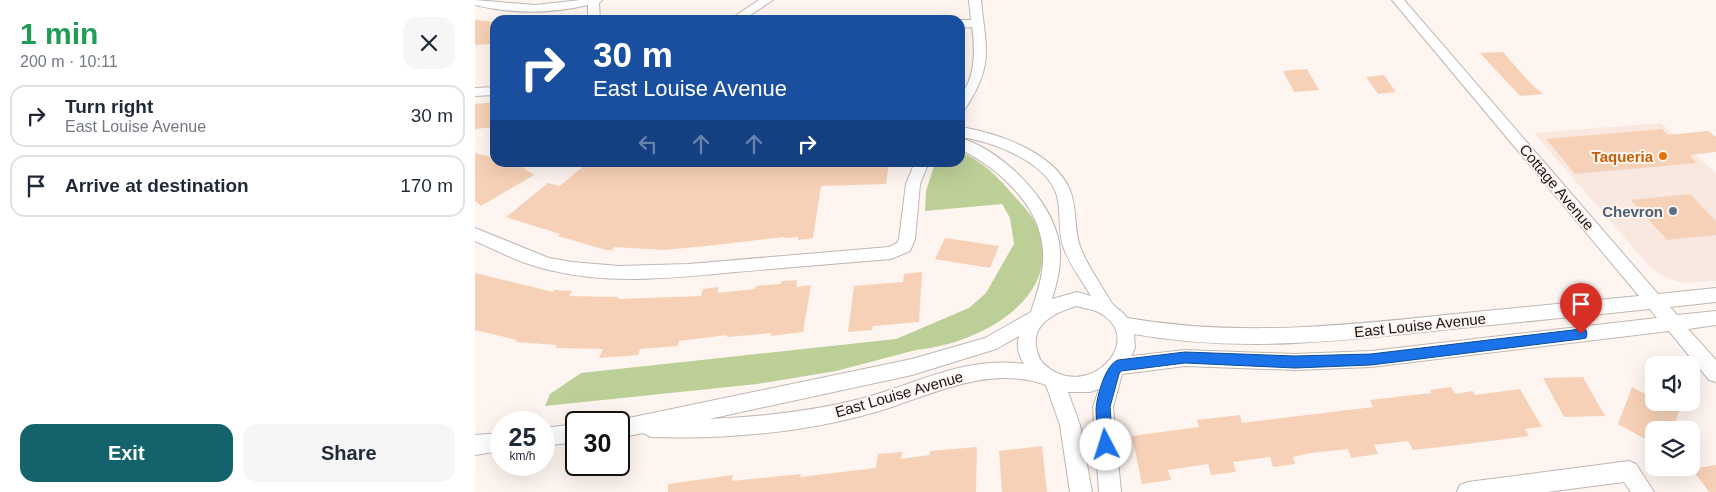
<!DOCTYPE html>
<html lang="en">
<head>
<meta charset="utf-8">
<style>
	body { margin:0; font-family:Helvetica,sans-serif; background:#f6f6f7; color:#1f2937; height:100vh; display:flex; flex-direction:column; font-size:19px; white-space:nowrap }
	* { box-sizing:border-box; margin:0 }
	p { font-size:16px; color:#747a83 }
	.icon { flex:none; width:28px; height:28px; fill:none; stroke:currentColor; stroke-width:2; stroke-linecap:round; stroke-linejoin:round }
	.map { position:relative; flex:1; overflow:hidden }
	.sheet { display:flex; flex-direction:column; background:#fff; width:475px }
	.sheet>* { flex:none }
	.guide { position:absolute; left:15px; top:15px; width:475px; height:152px; border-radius:15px; box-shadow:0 5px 20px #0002; background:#1a4fa0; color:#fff; overflow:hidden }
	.controls { position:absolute; left:1170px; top:356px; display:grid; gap:10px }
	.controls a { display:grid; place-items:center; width:55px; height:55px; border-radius:10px; background:#fff; box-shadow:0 5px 20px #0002; font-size:25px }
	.speed { position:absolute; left:15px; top:411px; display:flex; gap:10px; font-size:25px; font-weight:700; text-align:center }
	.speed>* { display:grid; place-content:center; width:65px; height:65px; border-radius:50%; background:#fff; box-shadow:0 5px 20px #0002; line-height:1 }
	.speed small { font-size:12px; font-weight:400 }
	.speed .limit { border:2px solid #111; border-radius:8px; background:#fff; color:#111 }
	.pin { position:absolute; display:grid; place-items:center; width:42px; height:42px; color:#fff; margin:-51px -21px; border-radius:50% 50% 50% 0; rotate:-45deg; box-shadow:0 0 5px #0007 }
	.pin .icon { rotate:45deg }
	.me { position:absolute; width:55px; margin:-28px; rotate:355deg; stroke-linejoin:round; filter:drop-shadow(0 0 4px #0008) }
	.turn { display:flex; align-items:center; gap:18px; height:105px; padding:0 20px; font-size:22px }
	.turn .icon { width:65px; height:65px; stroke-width:2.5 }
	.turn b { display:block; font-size:35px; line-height:42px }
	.lanes { display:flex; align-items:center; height:48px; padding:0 20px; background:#0003; justify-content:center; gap:25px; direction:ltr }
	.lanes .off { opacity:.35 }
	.round { display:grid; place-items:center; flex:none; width:52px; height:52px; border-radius:15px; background:#f6f6f7 }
	.summary { display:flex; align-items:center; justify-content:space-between; height:85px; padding:0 20px }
	h1 { font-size:30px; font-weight:700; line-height:38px; color:#1e9e55 }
	.cta { display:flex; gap:10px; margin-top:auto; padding:10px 20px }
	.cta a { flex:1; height:58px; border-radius:15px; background:#14626b; color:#fff; font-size:20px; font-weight:700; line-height:58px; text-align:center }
	.cta a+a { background:#f6f6f7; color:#1f2937 }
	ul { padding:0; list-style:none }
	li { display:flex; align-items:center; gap:15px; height:62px; margin:0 10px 8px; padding:0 10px; border:2px solid #e0e1e3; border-radius:15px }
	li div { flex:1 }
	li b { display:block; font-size:19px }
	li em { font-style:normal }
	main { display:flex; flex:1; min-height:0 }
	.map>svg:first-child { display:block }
	.built { fill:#f8e8df }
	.green { fill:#bbcf96 }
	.building { fill:#f7d1b7 }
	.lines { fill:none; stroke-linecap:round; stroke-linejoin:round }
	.minor-casing { stroke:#bfb7b2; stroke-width:2 }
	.minor { fill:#fff; fill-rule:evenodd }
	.route { fill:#1a73e8; stroke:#114b97 }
	.food-dot { fill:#e8710a; stroke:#fef5f0; stroke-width:2 }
	.service-dot { fill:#5c6f8a; stroke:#fef5f0; stroke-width:2 }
	.labels { text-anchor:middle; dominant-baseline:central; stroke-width:4; stroke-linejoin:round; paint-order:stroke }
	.food-label { font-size:15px; font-weight:bold; fill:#c56008; stroke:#fef5f0; text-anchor:end }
	.street-label { font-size:15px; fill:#171412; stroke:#fef5f0 }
	.service-label { font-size:15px; font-weight:bold; fill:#4e5e75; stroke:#fef5f0; text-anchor:end }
</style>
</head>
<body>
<main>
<section class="sheet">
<div class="summary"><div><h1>1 min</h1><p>200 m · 10:11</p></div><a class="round"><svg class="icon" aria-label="close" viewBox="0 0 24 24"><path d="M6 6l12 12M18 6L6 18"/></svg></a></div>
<ul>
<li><svg class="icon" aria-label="right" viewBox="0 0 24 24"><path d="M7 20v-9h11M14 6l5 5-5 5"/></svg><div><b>Turn right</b><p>East Louise Avenue</p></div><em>30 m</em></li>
<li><svg class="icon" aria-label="arrive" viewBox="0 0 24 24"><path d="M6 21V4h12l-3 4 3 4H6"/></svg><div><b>Arrive at destination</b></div><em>170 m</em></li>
</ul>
<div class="cta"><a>Exit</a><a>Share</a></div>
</section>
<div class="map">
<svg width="1241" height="492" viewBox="0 0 1241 492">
	<rect width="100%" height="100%" fill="#fef5f0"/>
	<path class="built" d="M 1186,123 L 1241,174 L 1241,281 L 1208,283 L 1192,278 L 1175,267 L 1059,133 Z"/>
	<path class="green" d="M 485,152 C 507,160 525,179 540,197 C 548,206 558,216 563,228 C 590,300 500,345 441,350 L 361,371 L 282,384 L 70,406 L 75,394 L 106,373 L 421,339 L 494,308 L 511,293 L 539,244 L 535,218 L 527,204 L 450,211 L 451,191 L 460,163 L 485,162 Z"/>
	<path class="building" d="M 0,20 L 20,22 L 20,44 L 0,45 Z
		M 1028,52 L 1055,83 L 1068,94 L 1045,96 L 1005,53 Z
		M 832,69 L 844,90 L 819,92 L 808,71 Z
		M 909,75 L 921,92 L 903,94 L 891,77 Z
		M 20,102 L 20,127 L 0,129 L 0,104 Z
		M 1187,129 L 1193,135 L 1233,131 L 1241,137 L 1241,152 L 1214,155 L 1222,163 L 1100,174 L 1071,139 Z
		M 0,153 L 20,158 L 20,162 L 40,162 L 59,175 L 6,206 L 0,201 Z
		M 113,162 L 235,163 L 414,162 L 411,184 L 346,186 L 338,238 L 323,240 L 323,237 L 309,238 L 309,237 L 232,246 L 189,250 L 139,247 L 137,250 L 131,250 L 83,236 L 85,234 L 31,217 L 73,183 L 85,186 Z
		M 1215,194 L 1241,221 L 1241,235 L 1192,240 L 1156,200 Z
		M 470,238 L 524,246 L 515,268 L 460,259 Z
		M 447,272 L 444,322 L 398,326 L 397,330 L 373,332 L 379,286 L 428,282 L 429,274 Z
		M 0,273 L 78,292 L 79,290 L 97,291 L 94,296 L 144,297 L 143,299 L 226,296 L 228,289 L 244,287 L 242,293 L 280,289 L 281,286 L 306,284 L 306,281 L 322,280 L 321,287 L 336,285 L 328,332 L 296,336 L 296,333 L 252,337 L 252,335 L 204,341 L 203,346 L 165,349 L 163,355 L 124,358 L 128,349 L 80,348 L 82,345 L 41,342 L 42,340 L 0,330 Z
		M 1108,377 L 1130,416 L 1089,417 L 1068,378 Z
		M 976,387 L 980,394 L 998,391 L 1000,395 L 1045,389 L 1067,427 L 1050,429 L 1054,436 L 983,445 L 938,450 L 933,441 L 899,445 L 903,454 L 876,458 L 873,449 L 836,453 L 818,457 L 820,464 L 798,467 L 795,457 L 758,462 L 761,472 L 736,475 L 733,464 L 693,470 L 696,480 L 667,484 L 657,436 L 724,427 L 722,420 L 765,415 L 767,423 L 898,407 L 895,400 L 956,393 L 955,390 Z
		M 1157,387 L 1179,399 L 1179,402 L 1195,402 L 1205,408 L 1198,430 L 1179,430 L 1179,444 L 1143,424 Z
		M 567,446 L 572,492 L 527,492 L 524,451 Z
		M 502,447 L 501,492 L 193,492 L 193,484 L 258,475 L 257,481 L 326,474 L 325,477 L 401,468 L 403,454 L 427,452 L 426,459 L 455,455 L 455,451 Z
		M 1241,465 L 1241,492 L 1234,492 L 1217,469 Z"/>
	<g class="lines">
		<defs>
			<path id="minor" d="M 0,0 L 60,5 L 106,0 L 127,0 L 124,3 L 125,20 L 113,20 L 113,5 C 75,14 37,14 0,5 Z
				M 284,0 L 298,0 L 268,20 L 254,20 Z
				M 494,0 L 506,0 C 511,50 519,65 490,109 L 485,110 C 485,92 494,87 497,70 C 500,56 499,41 497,27 L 485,28 L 485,20 L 496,20 Z
				M 917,0 L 929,0 L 1183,294 L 1241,288 L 1241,302 L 1195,307 L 1202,315 L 1241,311 L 1241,325 L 1213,329 L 1241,360 L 1241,382 L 1234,380 L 1194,331 L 896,367 L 820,370 L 710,366 L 647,374 L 638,407 L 646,492 L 624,492 L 618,407 L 624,389 L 615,392 L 593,392 L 605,425 L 617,492 L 595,492 L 585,425 L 571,385 C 519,366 466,390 417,407 C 398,413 380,418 361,422 C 300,435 238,439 176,437 L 168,433 L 144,438 L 144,422 L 137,422 L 144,420 L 437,359 L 510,338 L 556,312 C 561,296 567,280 568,263 C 572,211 528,171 485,149 L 485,138 C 527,150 576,199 584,242 C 587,262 583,280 577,299 L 602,292 L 616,296 C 606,279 594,264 588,246 C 583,230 586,212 582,196 C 573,162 517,141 485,137 L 485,127 C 524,133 585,154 597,196 C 602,214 599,232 606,249 C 612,265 627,286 636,302 C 640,308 648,311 652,318 C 764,337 867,326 980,314 C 1041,308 1103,302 1164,296 ZM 602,306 C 608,308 615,309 621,311 C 677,337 611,406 568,363 C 563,358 562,351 561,345 C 558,322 584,311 602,306 ZM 1175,309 L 1182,318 L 896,351 L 820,354 L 710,350 L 656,356 L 660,348 L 659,334 C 765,353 870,341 976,329 C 1042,322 1109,316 1175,309 ZM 544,336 C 541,346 544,356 549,364 C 490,356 444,383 389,398 C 339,411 286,417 234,419 L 437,375 L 521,349 Z
				M 20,87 L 20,95 L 0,96 L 0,88 Z
				M 440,162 L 454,162 L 445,184 L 440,239 L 435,251 L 416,259 C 364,263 312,268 260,272 C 199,278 135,285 74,270 C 48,264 24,252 0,241 L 0,228 L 74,258 L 97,262 L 144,266 L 214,264 L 414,247 L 422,243 L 424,239 L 431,184 Z
				M 101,424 L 101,442 L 69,446 L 69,428 Z
				M 26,433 L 26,451 L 0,455 L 0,435 Z
				M 1154,461 L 1161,464 L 1179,492 L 1156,492 L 1149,482 L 1072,492 L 982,492 L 985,485 L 993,482 Z"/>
		</defs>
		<use href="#minor" class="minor-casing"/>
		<use href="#minor" class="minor"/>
	</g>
	<path class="route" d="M 1106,329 L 1111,330 L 1112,334 L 1111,338 L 1106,339 L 896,365 L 820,368 L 710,363 L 646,371 L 644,374 L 635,407 L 638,445 L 636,449 L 631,451 L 626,449 L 624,445 C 623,433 621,421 621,409 C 622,396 630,365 643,360 L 710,352 L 820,356 L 896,354 Z"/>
	<circle class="food-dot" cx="1188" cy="156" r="5"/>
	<circle class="service-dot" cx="1198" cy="211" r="5"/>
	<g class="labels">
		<g class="food-label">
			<text x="1178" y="156">Taqueria</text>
		</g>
		<g class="street-label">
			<text transform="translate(1082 187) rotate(50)">Cottage Avenue</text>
			<text transform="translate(945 325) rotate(-6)">East Louise Avenue</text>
			<text transform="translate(424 394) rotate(-16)">East Louise Avenue</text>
		</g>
		<g class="service-label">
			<text x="1188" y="211">Chevron</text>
		</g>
	</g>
</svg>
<div class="controls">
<a><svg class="icon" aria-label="sound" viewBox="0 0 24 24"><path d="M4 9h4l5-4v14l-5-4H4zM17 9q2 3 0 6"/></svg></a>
<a><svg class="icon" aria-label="layers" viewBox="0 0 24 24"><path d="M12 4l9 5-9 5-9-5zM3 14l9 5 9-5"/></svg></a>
</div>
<div class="speed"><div>25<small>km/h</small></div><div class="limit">30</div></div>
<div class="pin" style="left:1106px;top:334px;background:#d93025"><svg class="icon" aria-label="arrive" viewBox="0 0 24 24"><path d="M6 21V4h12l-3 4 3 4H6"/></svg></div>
<svg class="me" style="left:631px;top:445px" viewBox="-20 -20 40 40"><circle r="19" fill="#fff"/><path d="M0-13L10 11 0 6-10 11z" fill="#1a73e8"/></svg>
<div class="guide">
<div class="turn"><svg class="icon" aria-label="right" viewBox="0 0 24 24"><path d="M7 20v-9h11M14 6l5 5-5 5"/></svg><div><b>30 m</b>East Louise Avenue</div></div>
<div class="lanes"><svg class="icon off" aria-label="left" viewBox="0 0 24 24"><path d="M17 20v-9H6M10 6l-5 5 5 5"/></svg><svg class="icon off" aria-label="ahead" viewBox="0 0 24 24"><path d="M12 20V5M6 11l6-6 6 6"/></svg><svg class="icon off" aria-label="ahead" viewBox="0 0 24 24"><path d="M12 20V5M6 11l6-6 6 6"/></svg><svg class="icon" aria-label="right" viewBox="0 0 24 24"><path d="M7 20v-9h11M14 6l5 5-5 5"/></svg></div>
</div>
</div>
</main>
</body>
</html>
